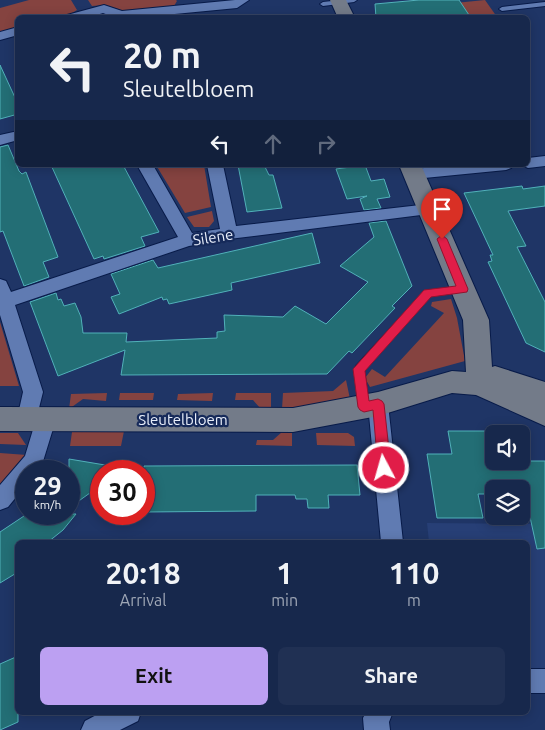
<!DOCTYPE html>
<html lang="en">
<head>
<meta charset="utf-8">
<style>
	body { margin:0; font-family:Ubuntu,sans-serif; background:#203053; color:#f1f3f6; height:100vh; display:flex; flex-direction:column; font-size:19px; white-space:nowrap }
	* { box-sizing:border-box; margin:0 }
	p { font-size:16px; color:#9ea6b5 }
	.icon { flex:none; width:28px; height:28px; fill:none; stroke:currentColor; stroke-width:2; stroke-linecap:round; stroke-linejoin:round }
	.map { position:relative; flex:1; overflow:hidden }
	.drawer { position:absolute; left:15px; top:540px; width:515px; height:175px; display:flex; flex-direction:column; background:#17284c; border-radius:8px; box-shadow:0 2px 12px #0003,0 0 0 1px #364464 }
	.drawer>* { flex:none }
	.hud { position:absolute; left:15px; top:15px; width:515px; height:152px; border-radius:8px; box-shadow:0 2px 12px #0003,0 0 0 1px #364464; background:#17284c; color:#f1f3f6; overflow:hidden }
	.tools { position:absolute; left:485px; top:425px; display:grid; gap:10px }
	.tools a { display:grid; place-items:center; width:45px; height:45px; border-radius:8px; background:#17284c; box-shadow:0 2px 12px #0003,0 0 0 1px #364464; font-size:25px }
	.speed { position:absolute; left:15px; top:460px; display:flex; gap:10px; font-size:25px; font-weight:700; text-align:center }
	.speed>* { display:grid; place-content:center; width:65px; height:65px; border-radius:50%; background:#17284c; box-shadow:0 2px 12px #0003,0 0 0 1px #364464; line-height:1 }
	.speed small { font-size:12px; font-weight:400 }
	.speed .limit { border:8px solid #d22; background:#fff; color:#111 }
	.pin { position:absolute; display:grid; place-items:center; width:42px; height:42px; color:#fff; margin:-51px -21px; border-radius:50% 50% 50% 0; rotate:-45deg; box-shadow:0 0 5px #0007 }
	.pin .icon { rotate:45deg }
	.me { position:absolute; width:55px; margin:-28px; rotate:354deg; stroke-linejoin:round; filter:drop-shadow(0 0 4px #0008) }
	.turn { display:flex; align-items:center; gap:18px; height:105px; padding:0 25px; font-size:22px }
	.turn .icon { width:65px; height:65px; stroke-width:2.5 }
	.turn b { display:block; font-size:35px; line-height:42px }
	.lanes { display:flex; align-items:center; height:48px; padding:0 25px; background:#0003; justify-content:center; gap:25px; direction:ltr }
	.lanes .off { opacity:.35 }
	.eta { display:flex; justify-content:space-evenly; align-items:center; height:85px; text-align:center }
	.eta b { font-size:30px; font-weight:700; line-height:35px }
	.cta { display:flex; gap:10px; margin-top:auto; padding:10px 25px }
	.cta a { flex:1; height:58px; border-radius:8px; background:#bca0f2; color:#111; font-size:20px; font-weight:700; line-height:58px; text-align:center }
	.cta a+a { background:#203053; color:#f1f3f6 }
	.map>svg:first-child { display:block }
	.built { fill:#273f76 }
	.green { fill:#854340 }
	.building { fill:#236e75; stroke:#51b1ba }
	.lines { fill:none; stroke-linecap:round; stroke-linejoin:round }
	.lane-casing { stroke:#081b49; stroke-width:2 }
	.street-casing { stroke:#081b49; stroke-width:2 }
	.secondary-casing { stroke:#081b49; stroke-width:2 }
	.lane { fill:#607bb2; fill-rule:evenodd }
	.street { fill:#607bb2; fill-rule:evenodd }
	.secondary { fill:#737b89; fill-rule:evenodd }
	.route { fill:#e11d48; stroke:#92132f }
	.labels { text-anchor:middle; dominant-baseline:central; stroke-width:4.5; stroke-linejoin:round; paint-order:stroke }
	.street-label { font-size:15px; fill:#e9effb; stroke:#162a5a }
</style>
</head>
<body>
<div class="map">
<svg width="545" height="730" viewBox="0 0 545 730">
	<rect width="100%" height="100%" fill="#1f3566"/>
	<path class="built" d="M 545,520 L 545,671 L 528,672 L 528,542 L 429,542 L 427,523 L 542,524 Z"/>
	<path class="green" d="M 29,0 L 71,0 L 77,10 C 61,22 36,17 18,18 L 17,27 L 0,32 L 0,8 Z
		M 88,0 L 176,0 L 177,1 L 174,6 L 122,12 L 105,5 L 92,6 Z
		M 485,0 L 497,17 L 468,17 L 435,5 Z
		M 156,165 L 204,165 L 211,207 L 185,213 Z
		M 212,211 L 214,221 L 209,227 L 194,227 L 187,217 Z
		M 451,299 L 457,318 L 465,361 L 370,387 L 365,378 L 372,369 L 385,377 L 444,313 L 431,306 L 432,302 Z
		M 0,322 L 19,386 L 0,386 Z
		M 346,380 L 350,399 L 320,406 L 282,409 L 283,393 L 333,391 Z
		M 107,393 L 106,401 L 83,399 L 69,409 L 71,394 Z
		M 120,393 L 154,393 L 153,400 L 119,400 Z
		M 213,393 L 212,401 L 177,400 L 178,394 Z
		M 236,393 L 271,393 L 271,409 L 261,409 L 253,400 L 235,400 Z
		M 124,431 L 121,446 L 70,446 L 72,432 Z
		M 282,432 L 292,432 L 292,446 L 256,445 L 257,440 L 273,440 Z
		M 0,433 L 18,433 L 26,445 L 0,444 Z
		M 316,433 L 348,433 L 354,437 L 355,446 L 317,445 Z
		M 0,453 L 27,455 L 0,486 Z"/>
	<path class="building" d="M 419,0 L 459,0 L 471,18 L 376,18 L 375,4 Z
		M 0,65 L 18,104 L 18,114 L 0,119 Z
		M 8,145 L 19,171 L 22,174 L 26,172 L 58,257 L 43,262 L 49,277 L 24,286 L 3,231 L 0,232 L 0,147 Z
		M 51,165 L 123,165 L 159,232 L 141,237 L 145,246 L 104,259 L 103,256 L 94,259 Z
		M 238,165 L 264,165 L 269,175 L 273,175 L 282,208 L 247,212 Z
		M 365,165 L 371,181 L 384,179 L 390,197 L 377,199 L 381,208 L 364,210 L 360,199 L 367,196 L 347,199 L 336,169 Z
		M 522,186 L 523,189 L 545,186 L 545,206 L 508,211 L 526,246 L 517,247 L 545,302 L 545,352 L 526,343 L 488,262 L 492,261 L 490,255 L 493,255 L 464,193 Z
		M 386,221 L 412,286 L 392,306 L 395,308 L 352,353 L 349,351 L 327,374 L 121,375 L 125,350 L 58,376 L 30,302 L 56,293 L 58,300 L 61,299 L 64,306 L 75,303 L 81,317 L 83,333 L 127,333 L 126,342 L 217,338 L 217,332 L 225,331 L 224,315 L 283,317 L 295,306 L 326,324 L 368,282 L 340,266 L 374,237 L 369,223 Z
		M 312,233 L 320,263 L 231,283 L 232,290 L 169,304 L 167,299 L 163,300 L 162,297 L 119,314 L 111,297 L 120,294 L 111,274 L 153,260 L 158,268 Z
		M 448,431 L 508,431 L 509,434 L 494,434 L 494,461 L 521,461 L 521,451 L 524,451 L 526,461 L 545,461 L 545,548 L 537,549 L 525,494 L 521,494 L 521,489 L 494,489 L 494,494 L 478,494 L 483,518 L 437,518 L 427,454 L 452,454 Z
		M 69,459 L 123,468 L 119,471 L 101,471 L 101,485 L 69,508 Z
		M 357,465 L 360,495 L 328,495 L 329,508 L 308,508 L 307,499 L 296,499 L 295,495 L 256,495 L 256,511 L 144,512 L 144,466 Z
		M 27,514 L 76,514 L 63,530 L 48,542 L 18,542 L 18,572 L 0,583 L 0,532 Z
		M 18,656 L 18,722 L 0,730 L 0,664 Z"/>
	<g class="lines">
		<defs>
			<path id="lane" d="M 341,0 L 357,0 L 354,2 L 323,6 L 320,4 L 323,2 Z
				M 545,2 L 545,6 L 502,11 L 499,9 L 502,7 Z
				M 463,286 L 467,289 L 466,291 L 430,296 L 364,370 L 369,405 L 367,408 L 364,409 L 361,408 L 355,369 L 356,366 L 425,291 Z"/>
			<path id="street" d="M 235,0 L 249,0 L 237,8 L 133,18 L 116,18 L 103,13 L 87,18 L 65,18 L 67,15 L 104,5 L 122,11 Z
				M 18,27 L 18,35 L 0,40 L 0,32 Z
				M 18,131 L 18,140 L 0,145 L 0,135 Z
				M 545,156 L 545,166 L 528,168 L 522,165 L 528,165 L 528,158 Z
				M 137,165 L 153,165 L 192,233 L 220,229 L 207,165 L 223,165 L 236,226 L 429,204 L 435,205 L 437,209 L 435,213 L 429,214 L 229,239 L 189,246 L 15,305 L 43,392 L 37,416 L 39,413 L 46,410 L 53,413 L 56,419 L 41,468 L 38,471 L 26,471 L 26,485 L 8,507 L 0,510 L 0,485 L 25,456 L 35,423 L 27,428 L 20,425 L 17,419 L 23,392 L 0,315 L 0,279 L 6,281 L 11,292 L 178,237 Z
				M 455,165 L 514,165 L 511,168 L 506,170 L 414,179 L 409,178 L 406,174 L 409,170 L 414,169 Z
				M 378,396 L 385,398 L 388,404 L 403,542 L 381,542 L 368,404 L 371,398 Z
				M 528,669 L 545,669 L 545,693 L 528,693 Z
				M 102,712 L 141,712 L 138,721 L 120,730 L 81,730 L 85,721 Z
				M 366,712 L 393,712 L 389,722 L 390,730 L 364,730 L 363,718 Z"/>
			<path id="secondary" d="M 330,0 L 346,0 L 355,18 L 338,18 Z
				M 399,165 L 421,165 L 489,320 L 492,367 L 495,366 L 545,382 L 545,426 L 476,395 L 452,393 L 378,416 L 293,432 L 0,431 L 0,407 L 293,408 L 378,392 L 452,371 L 466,372 L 463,320 Z"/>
		</defs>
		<use href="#lane" class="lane-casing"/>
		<use href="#street" class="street-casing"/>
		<use href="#secondary" class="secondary-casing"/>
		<use href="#lane" class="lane"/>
		<use href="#street" class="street"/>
		<use href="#secondary" class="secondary"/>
	</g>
	<path class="route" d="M 442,235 L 447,239 L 468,289 L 467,292 L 431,297 L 365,371 L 369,401 L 378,399 L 382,401 L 384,404 L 391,468 L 389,472 L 384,474 L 380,472 L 378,468 L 373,410 L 364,412 L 360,410 L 358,407 L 353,369 L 424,290 L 456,286 L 437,239 Z"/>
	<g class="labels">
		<g class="street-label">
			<text transform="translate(213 237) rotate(-9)">Silene</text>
			<text x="183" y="419">Sleutelbloem</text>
		</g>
	</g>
</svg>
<div class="tools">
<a><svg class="icon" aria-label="sound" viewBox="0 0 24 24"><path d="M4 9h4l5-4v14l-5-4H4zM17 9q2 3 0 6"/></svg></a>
<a><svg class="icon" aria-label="layers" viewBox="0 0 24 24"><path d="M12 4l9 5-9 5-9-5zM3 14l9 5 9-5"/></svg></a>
</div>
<div class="speed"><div>29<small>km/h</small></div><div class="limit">30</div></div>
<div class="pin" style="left:442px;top:239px;background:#d93025"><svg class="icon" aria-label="arrive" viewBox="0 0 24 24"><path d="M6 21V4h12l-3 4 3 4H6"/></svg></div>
<svg class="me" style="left:384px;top:468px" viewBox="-20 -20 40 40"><circle r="17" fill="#e11d48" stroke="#fff" stroke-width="3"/><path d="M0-11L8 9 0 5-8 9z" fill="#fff"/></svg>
<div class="hud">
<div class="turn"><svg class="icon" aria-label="left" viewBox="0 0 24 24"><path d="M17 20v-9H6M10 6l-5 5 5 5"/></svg><div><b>20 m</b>Sleutelbloem</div></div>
<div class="lanes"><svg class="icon" aria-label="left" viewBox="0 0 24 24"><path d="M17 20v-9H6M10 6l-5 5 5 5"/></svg><svg class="icon off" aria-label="ahead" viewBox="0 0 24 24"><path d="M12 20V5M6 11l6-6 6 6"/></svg><svg class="icon off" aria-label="right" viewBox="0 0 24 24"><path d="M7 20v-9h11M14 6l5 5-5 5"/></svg></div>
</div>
<section class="drawer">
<div class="eta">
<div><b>20:18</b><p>Arrival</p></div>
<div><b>1</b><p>min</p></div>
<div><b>110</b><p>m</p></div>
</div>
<div class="cta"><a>Exit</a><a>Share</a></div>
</section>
</div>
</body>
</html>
